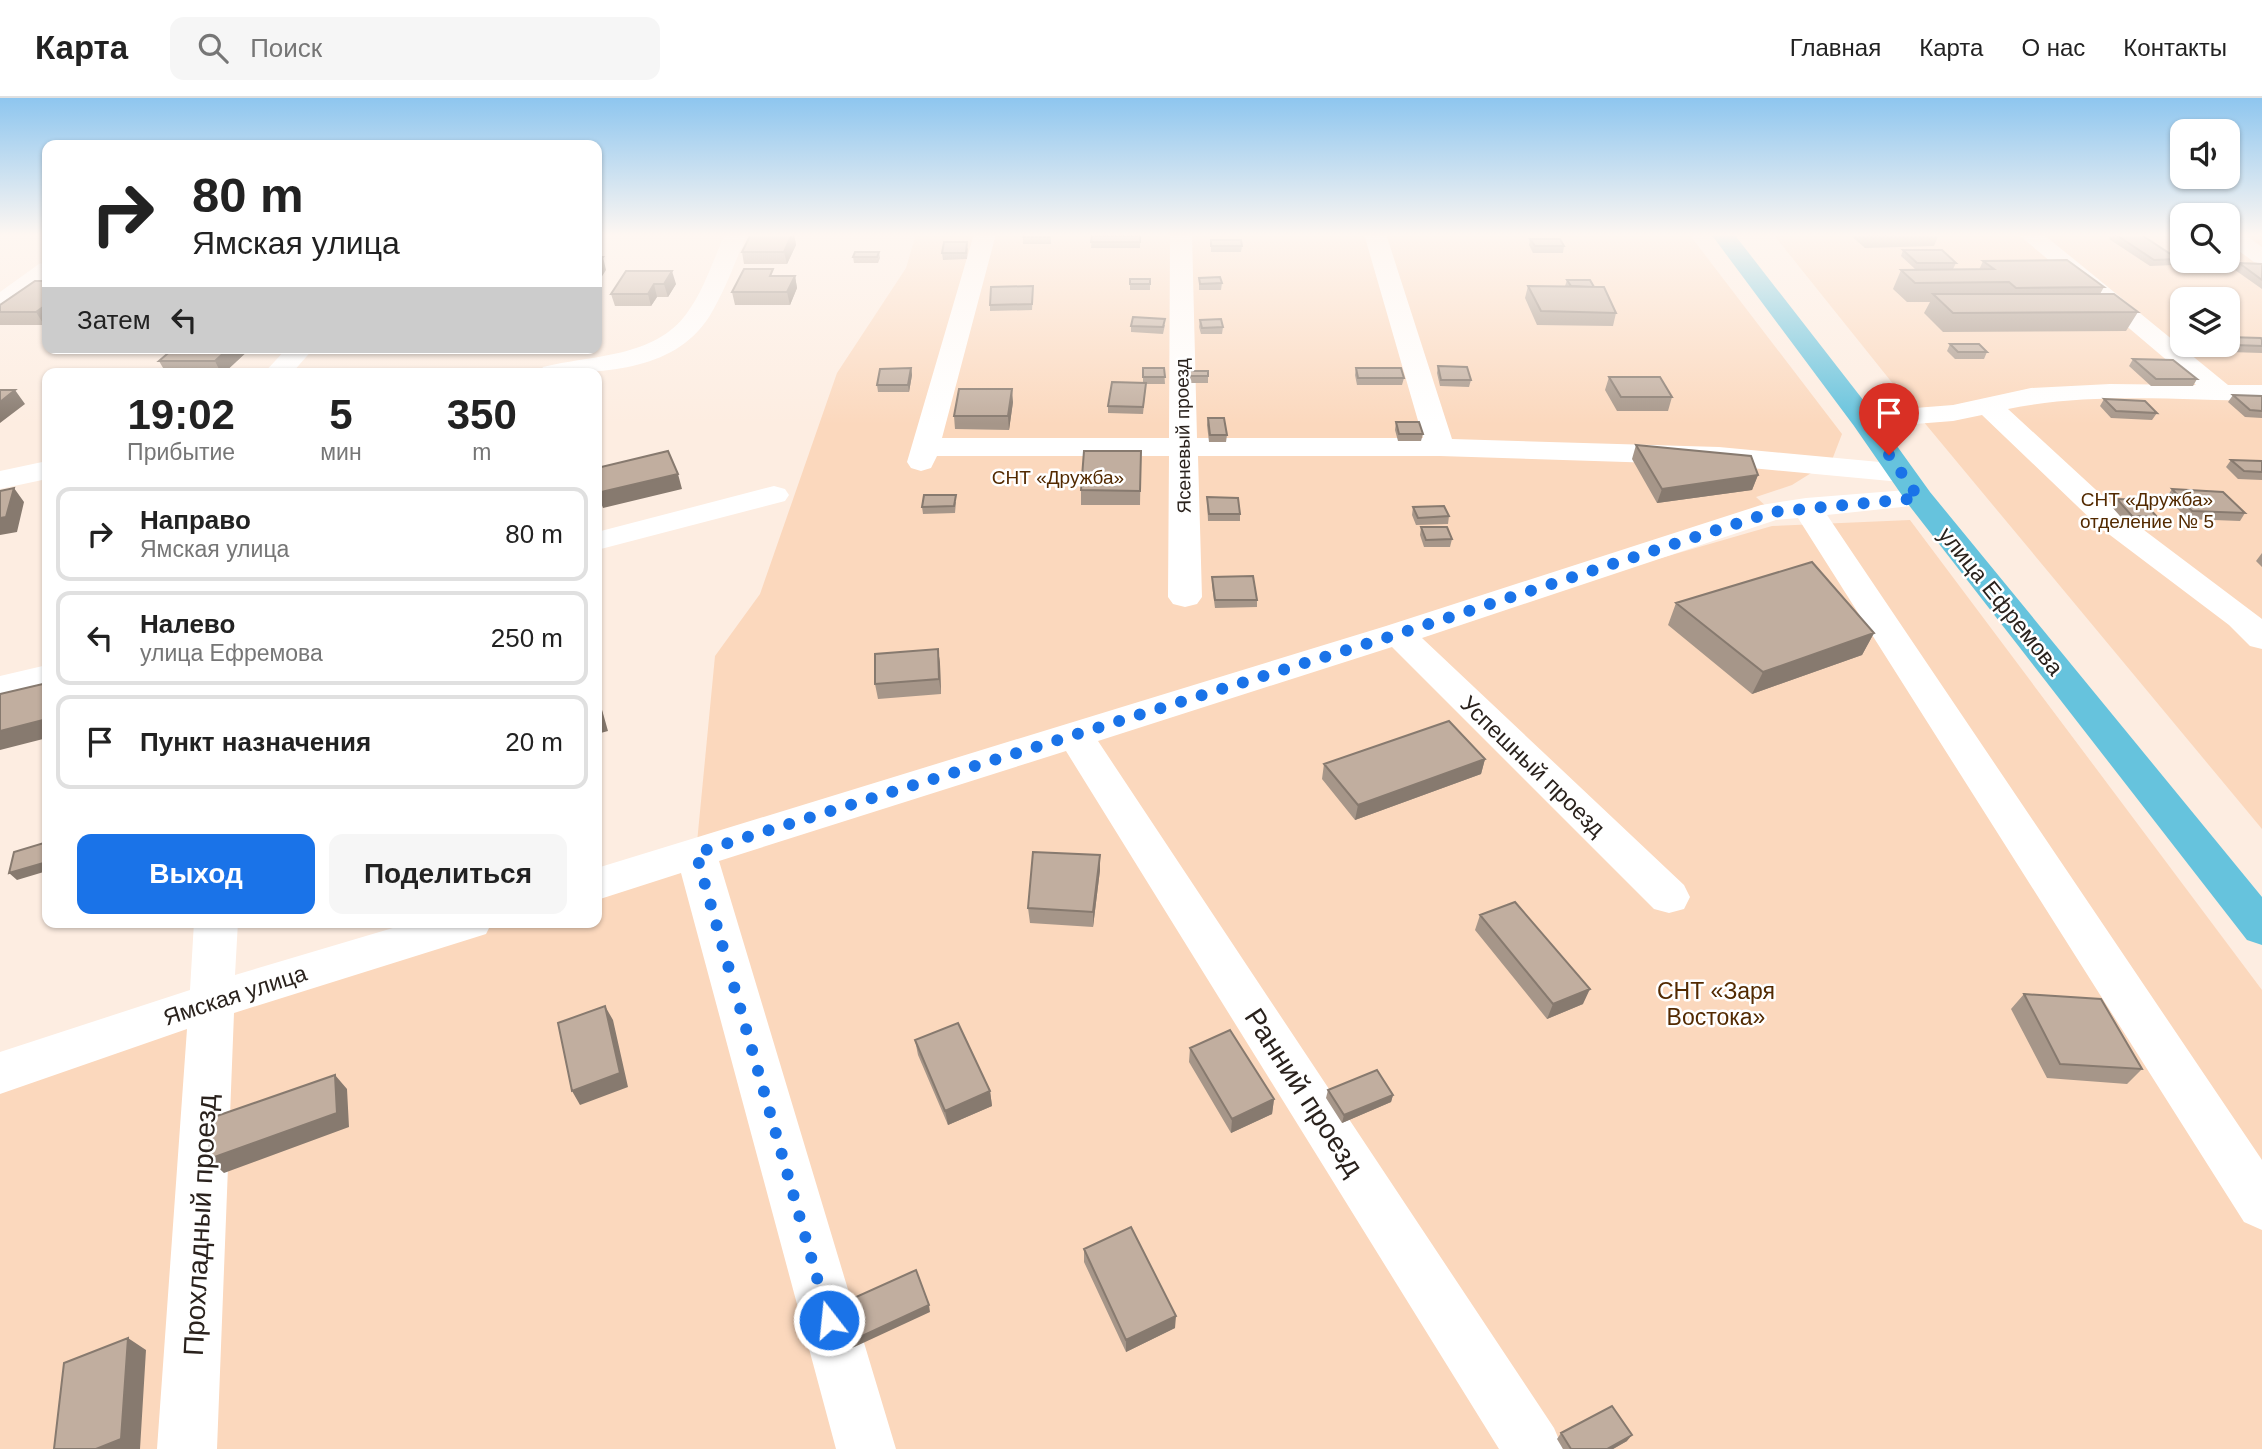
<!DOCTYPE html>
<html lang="ru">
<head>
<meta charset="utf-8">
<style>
	body { margin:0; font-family:Arial,sans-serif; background:#f6f6f6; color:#222; height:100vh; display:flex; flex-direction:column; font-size:26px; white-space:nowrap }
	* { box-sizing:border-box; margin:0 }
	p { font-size:23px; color:#767676 }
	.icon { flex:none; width:38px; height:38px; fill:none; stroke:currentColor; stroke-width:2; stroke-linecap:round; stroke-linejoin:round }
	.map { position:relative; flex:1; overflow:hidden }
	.details { position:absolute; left:42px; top:270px; width:560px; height:560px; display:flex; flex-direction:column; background:#fff; border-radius:14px; box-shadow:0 2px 5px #0004 }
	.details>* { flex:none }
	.hud { position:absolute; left:42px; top:42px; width:560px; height:214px; border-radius:14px; box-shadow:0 2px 5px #0004; background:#fff; color:#222; overflow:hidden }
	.controls { position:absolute; left:2170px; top:21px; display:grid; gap:14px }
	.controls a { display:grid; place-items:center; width:70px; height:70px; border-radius:14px; background:#fff; box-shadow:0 2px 5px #0004; font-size:35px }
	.pin { position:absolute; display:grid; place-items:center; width:60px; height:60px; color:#fff; margin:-72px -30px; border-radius:50% 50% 50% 0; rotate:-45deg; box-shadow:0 0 7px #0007 }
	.pin .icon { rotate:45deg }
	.me { position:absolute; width:77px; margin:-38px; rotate:344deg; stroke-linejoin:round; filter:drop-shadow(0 0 5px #0008) }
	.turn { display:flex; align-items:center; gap:24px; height:147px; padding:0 35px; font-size:32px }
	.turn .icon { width:91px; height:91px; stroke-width:2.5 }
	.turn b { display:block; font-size:49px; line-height:60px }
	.then { display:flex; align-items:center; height:66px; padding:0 35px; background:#0003; gap:14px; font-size:26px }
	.eta { display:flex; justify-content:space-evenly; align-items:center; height:119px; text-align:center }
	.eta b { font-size:42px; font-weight:700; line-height:49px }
	.primary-button { display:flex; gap:14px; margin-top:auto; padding:14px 35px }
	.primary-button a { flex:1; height:80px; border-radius:14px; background:#1a73e8; color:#fff; font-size:28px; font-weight:700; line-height:80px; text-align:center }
	.primary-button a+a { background:#f6f6f6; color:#222 }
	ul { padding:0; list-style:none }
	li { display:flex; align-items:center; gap:21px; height:94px; margin:0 14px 10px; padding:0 21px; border:4px solid #e0e0e0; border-radius:14px }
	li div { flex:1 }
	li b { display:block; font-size:26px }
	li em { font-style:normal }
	header { display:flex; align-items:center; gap:42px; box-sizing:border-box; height:98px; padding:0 35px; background:#fff; border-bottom:2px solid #e0e0e0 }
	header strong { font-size:33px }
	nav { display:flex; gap:38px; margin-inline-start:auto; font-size:24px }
	.search { width:490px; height:63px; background:#f6f6f6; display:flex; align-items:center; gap:18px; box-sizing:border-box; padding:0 24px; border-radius:14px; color:#767676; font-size:26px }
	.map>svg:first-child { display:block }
	.green { fill:#fbd8bd; fill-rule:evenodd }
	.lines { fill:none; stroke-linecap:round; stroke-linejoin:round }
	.minor { fill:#fff; fill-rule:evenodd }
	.major { fill:#66c3dd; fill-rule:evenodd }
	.wall { fill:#a69689 }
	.shaded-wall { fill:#877a6f }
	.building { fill:#c1ae9f; stroke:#877a6f; stroke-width:2 }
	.route { stroke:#1a73e8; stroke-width:12; stroke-dasharray:0 21.6 }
	.labels { text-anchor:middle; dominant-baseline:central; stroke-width:5; stroke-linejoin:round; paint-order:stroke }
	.far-street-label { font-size:19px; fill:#2a221d; stroke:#fff }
	.far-park-label { font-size:19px; fill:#532a01; stroke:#fff }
	.street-label { font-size:23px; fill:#2a221d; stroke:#fff }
	.park-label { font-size:23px; fill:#532a01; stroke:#fff }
	.near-street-label { font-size:28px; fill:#2a221d; stroke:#fff }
</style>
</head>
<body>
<header>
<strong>Карта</strong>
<div class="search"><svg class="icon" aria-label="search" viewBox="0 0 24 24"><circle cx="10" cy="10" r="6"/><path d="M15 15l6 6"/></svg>Поиск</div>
<nav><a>Главная</a><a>Карта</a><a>О нас</a><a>Контакты</a></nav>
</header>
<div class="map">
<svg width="2262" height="1351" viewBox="0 0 2262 1351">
	<rect width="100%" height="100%" fill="#fdede1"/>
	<path class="green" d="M 916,136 L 1689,136 L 1842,336 L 1832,362 L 1792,387 L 1756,399 L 1768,410 L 1398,536 L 1772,428 L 1910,422 L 2262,892 L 2262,1351 L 0,1351 L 0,975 L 471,824 L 597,824 L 597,786 L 696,755 L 715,558 L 760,496 L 837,275 L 906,170 Z
		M 1773,136 L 2182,136 L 2182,163 L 2228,163 L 2228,136 L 2262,136 L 2262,731 L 1918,317 ZM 2182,201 L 2228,201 L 2228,247 L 2182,247 Z"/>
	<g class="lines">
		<path class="minor" d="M 725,136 L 747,136 C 735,164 725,193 709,219 C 673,275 598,275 539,275 L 543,269 C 591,257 655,260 687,215 C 704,192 713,162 725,136 Z
			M 974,136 L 996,136 L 942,340 L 1169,340 L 1170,136 L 1192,136 L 1197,340 L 1423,340 L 1364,136 L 1386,136 L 1452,341 L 1719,349 L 1901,366 L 1911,369 L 1916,375 L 1911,381 L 1901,384 L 1719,367 L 1440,358 L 1198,358 L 1202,499 L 1197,506 L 1185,509 L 1173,506 L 1168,499 L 1169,358 L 937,358 L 931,370 L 921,373 L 911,370 L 907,364 Z
			M 2018,136 L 2043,136 L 2228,287 L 2262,287 L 2262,303 C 2181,302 2088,294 2008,311 L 2120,414 L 2262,521 L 2262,551 L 2250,548 L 2229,527 L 2098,428 L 1982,317 L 1953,323 L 1864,330 L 1854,328 L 1850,322 L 1854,316 L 1864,314 L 1953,307 L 2031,290 L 2110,286 L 2196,287 Z
			M 2228,136 L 2244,136 L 2262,149 L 2262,166 L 2254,164 L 2228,145 Z
			M 47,164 L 47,182 L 8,210 L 0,212 L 0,194 L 39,166 Z
			M 287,250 L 314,250 L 292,275 L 264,275 Z
			M 47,363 L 47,381 L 0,391 L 0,373 Z
			M 774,388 L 785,391 L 789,397 L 785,403 L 597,452 L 597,434 Z
			M 1919,391 L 1930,394 L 1934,400 L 1930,406 L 1827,417 L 2262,1062 L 2262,1132 L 2244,1124 L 1798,420 L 1776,422 L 1422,540 L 1684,787 L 1690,799 L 1684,811 L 1669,815 L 1654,811 L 1392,549 L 1098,643 L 1554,1330 L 1563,1351 L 1499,1351 L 1066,653 L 719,763 L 896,1351 L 836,1351 L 681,775 L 597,802 L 597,770 L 1386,528 L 1761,407 L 1806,400 Z
			M 47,567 L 47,591 L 0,602 L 0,578 Z
			M 194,824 L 238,824 L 235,877 L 413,824 L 492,824 L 486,836 L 234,915 L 217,1351 L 157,1351 L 187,931 L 0,996 L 0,954 L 190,892 Z"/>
		<path class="major" d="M 1711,136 L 1734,136 L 1874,316 L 1930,394 L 2262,799 L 2262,847 L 2247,842 L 1908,406 L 1854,328 Z"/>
	</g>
	<path class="wall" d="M 751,136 L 794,136 L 796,147 L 787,166 L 744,166 L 742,154 Z
		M 1023,136 L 1051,136 L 1051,146 L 1023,146 Z
		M 1939,136 L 1934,148 L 1865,150 L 1850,137 Z
		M 2111,136 L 2140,136 L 2178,161 L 2174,167 L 2150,168 L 2109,141 Z
		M 1092,138 L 1140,138 L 1140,150 L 1091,150 Z
		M 1530,141 L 1564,148 L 1563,155 L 1533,155 L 1529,147 Z
		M 1211,142 L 1242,148 L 1241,154 L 1211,154 Z
		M 968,150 L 967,161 L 943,162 L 942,155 Z
		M 1903,152 L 1956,165 L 1953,171 L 1915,171 L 1901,158 Z
		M 879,154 L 880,160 L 878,165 L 854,165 L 853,159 Z
		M 1983,163 L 2104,189 L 2100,196 L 2138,214 L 2126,233 L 1943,234 L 1924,215 L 1930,204 L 1907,204 L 1893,191 L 1901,172 L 1979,172 Z
		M 2239,165 L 2262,166 L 2262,191 L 2235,172 Z
		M 626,173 L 676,186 L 668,199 L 657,199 L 651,208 L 615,208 L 611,196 Z
		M 795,178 L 797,190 L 790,207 L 735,207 L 732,194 Z
		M 1199,180 L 1222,185 L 1221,192 L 1199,192 Z
		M 1130,181 L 1150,181 L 1150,192 L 1130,192 Z
		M 1567,182 L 1594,189 L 1616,215 L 1613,228 L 1537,227 L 1525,200 L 1528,188 L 1565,188 Z
		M 47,183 L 44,227 L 0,227 L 0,207 Z
		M 1033,194 L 1032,212 L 990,213 L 990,207 Z
		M 1200,222 L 1223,229 L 1222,236 L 1201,236 L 1199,229 Z
		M 1165,227 L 1163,236 L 1131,234 L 1131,228 Z
		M 2228,239 L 2262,248 L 2262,255 L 2230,254 L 2223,247 L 2228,247 Z
		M 1950,246 L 1987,254 L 1984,261 L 1955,261 L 1947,253 Z
		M 251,250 L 224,275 L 166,275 L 159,263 Z
		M 2133,261 L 2197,281 L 2193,288 L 2151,288 L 2129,268 Z
		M 1438,268 L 1471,282 L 1469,289 L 1440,288 L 1437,275 Z
		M 911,270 L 912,277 L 909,294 L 878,294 L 877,287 Z
		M 1143,270 L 1164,270 L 1165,286 L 1146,286 L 1143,316 L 1108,315 L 1108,308 L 1143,285 Z
		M 1356,270 L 1404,280 L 1402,287 L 1357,287 L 1355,277 Z
		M 1189,273 L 1208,278 L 1208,285 L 1190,285 Z
		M 1609,279 L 1672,299 L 1668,313 L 1617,313 L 1605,292 Z
		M 2233,297 L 2262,298 L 2262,320 L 2245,319 L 2228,304 Z
		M 2104,301 L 2157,315 L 2152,322 L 2111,320 L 2100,308 Z
		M 1013,304 L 1009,332 L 955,331 L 954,318 Z
		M 1208,320 L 1227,337 L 1226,344 L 1209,344 L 1207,327 Z
		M 1396,324 L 1423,336 L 1421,343 L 1398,343 L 1395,332 Z
		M 1636,347 L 1758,377 L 1752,392 L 1657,405 L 1632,361 Z
		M 1141,353 L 1140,407 L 1081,407 L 1081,392 Z
		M 2231,362 L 2262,363 L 2262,382 L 2238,381 L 2226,369 Z
		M 2172,391 L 2245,415 L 2240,423 L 2187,421 L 2167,399 Z
		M 1207,399 L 1240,416 L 1240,423 L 1208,423 Z
		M 2117,401 L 2157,419 L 2152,427 L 2127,426 L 2112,409 Z
		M 956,404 L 955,415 L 923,416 L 922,409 Z
		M 1413,409 L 1449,418 L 1448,426 L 1416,427 L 1412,417 Z
		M 1421,429 L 1452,441 L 1450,449 L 1424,449 L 1420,437 Z
		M 2262,455 L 2262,469 L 2256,463 Z
		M 1212,479 L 1257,502 L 1257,509 L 1215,510 L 1212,487 Z
		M 1676,505 L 1874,535 L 1862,557 L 1752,596 L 1668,527 Z
		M 938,551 L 940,566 L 941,596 L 878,601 L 875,586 Z
		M 1485,661 L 1481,676 L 1355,722 L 1322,681 L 1324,666 Z
		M 1100,772 L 1093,829 L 1030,825 L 1028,810 Z
		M 1480,817 L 1583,906 L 1547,921 L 1475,832 Z
		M 2024,896 L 2142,971 L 2127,986 L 2047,980 L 2011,911 Z
		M 915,942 L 990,993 L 992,1008 L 948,1027 L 918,957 Z
		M 1190,950 L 1274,1001 L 1272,1016 L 1231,1035 L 1189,964 Z
		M 1328,992 L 1393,997 L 1391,1004 L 1342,1025 L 1326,1000 Z
		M 1084,1151 L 1175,1230 L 1126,1254 L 1084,1164 Z
		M 1561,1335 L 1627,1343 L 1613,1351 L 1563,1351 L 1557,1341 Z"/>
	<path class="shaded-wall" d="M 792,136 L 794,136 L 796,147 L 787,166 L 784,154 Z
		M 603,159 L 606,172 L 599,183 L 597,177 L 597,167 Z
		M 672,173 L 676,186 L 668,199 L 664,186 Z
		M 795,178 L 797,190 L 790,207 L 787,194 Z
		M 654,186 L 657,199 L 651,208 L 648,196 Z
		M 47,206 L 47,225 L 44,227 L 36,214 Z
		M 229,250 L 251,250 L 224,275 L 221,275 L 215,263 Z
		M 911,270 L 912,277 L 909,294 L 908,287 Z
		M 1012,291 L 1013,304 L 1009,332 L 1008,318 Z
		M 15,292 L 25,306 L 0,325 L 0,304 Z
		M 678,376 L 682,391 L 603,410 L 597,395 Z
		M 1758,377 L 1752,392 L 1657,405 L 1662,391 Z
		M 14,390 L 24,404 L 17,434 L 0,437 L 0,420 Z
		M 1874,535 L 1862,557 L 1752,596 L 1763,574 Z
		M 938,551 L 940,566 L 941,596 L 939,581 Z
		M 597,594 L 608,633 L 597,636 Z
		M 47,621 L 47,640 L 0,652 L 0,633 Z
		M 1485,661 L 1481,676 L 1355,722 L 1358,707 Z
		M 1100,757 L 1100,772 L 1093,829 L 1093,814 Z
		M 47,764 L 47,773 L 17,782 L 9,775 Z
		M 1590,891 L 1583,906 L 1547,921 L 1553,906 Z
		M 605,908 L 613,922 L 628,989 L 580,1007 L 572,993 Z
		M 335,977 L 347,991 L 349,1029 L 224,1075 L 209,1061 Z
		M 990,993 L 992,1008 L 948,1027 L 945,1013 Z
		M 1393,997 L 1391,1004 L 1342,1025 L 1344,1017 Z
		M 1274,1001 L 1272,1016 L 1231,1035 L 1232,1021 Z
		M 929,1207 L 930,1214 L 850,1251 L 847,1245 Z
		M 1176,1218 L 1175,1230 L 1126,1254 L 1126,1242 Z
		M 128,1240 L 146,1252 L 140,1351 L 96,1351 Z
		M 1632,1337 L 1627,1343 L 1613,1351 L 1607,1351 Z"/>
	<path class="building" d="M 751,136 L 792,136 L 784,154 L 742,154 Z
		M 1023,136 L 1051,136 L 1050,139 L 1023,139 Z
		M 1869,136 L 1907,136 L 1870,137 Z
		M 2115,136 L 2140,136 L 2178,161 L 2154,162 Z
		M 1092,138 L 1140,138 L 1140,144 L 1091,144 Z
		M 1530,141 L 1560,141 L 1564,148 L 1535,148 Z
		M 1211,142 L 1241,142 L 1242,148 L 1211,148 Z
		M 944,144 L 967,144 L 966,155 L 942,155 Z
		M 1903,152 L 1942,152 L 1956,165 L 1917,165 Z
		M 855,154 L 879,154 L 877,159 L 853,159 Z
		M 597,159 L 603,159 L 597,167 Z
		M 2067,162 L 2104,189 L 2016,190 L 2009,184 L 1915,185 L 1901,172 L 1994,171 L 1983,163 Z
		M 2239,165 L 2262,166 L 2262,182 Z
		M 744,171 L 773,171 L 770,178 L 795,178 L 787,194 L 732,194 Z
		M 626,173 L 672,173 L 664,186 L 654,186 L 648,196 L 611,196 Z
		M 1220,179 L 1222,185 L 1200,186 L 1199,180 Z
		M 1130,181 L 1150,181 L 1150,186 L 1130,186 Z
		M 1567,182 L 1590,182 L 1594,189 L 1571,188 Z
		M 35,183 L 47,183 L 47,206 L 36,214 L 0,214 L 0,207 Z
		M 1033,188 L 1032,206 L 990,207 L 991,189 Z
		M 1528,188 L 1604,189 L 1616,215 L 1541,213 Z
		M 1933,196 L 2114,196 L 2138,214 L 1953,215 Z
		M 1133,219 L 1165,221 L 1163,229 L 1131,228 Z
		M 1221,221 L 1223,229 L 1202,230 L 1200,222 Z
		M 2228,239 L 2261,240 L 2262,242 L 2262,248 L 2235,247 L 2228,241 Z
		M 1950,246 L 1979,246 L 1987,254 L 1958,254 Z
		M 174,250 L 229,250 L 215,263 L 159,263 Z
		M 2133,261 L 2173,262 L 2197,281 L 2156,281 Z
		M 1438,268 L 1467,269 L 1471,282 L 1441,282 Z
		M 911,270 L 908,287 L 877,287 L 880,271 Z
		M 1143,270 L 1164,270 L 1165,279 L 1143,279 Z
		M 1356,270 L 1401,270 L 1404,280 L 1358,280 Z
		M 1189,273 L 1208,273 L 1208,278 L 1190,278 Z
		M 1609,279 L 1660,279 L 1672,299 L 1621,299 Z
		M 1112,284 L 1146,285 L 1143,309 L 1108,308 Z
		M 959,291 L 1012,291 L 1008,318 L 954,318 Z
		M 0,292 L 15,292 L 0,304 Z
		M 2233,297 L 2262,298 L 2262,313 L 2250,312 Z
		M 2104,301 L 2145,303 L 2157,315 L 2116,313 Z
		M 1208,320 L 1224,320 L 1227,337 L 1210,337 Z
		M 1396,324 L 1419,324 L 1423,336 L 1399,336 Z
		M 1636,347 L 1751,358 L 1758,377 L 1662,391 Z
		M 668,353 L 678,376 L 597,395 L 597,370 Z
		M 1084,353 L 1141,353 L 1140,393 L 1081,392 Z
		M 2231,362 L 2262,363 L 2262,374 L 2244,373 Z
		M 14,390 L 6,419 L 0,420 L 0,393 Z
		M 2172,391 L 2223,394 L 2245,415 L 2192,413 Z
		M 924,397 L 956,397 L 954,408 L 922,409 Z
		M 1207,399 L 1238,400 L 1240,416 L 1209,416 Z
		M 2117,401 L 2142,402 L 2157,419 L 2132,418 Z
		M 1444,408 L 1449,418 L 1418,420 L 1413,409 Z
		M 1421,429 L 1447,429 L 1452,441 L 1426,442 Z
		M 1812,464 L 1874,535 L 1763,574 L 1676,505 Z
		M 1253,478 L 1257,502 L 1215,502 L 1212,479 Z
		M 938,551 L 939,581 L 875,586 L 875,556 Z
		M 47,585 L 47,621 L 0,633 L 0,596 Z
		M 597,598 L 602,617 L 597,619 Z
		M 1449,623 L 1485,661 L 1358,707 L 1324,666 Z
		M 47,744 L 47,764 L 9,775 L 14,754 Z
		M 1033,754 L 1100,757 L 1093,814 L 1028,810 Z
		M 1515,804 L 1590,891 L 1553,906 L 1480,817 Z
		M 2024,896 L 2101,901 L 2142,971 L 2060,966 Z
		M 605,908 L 620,975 L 572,993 L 558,925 Z
		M 958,925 L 990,993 L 945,1013 L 915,942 Z
		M 1230,932 L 1274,1001 L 1232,1021 L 1190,950 Z
		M 1377,972 L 1393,997 L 1344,1017 L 1328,992 Z
		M 335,977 L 337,1015 L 209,1061 L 211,1020 Z
		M 1131,1129 L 1176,1218 L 1126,1242 L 1084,1151 Z
		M 916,1172 L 929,1207 L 847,1245 L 836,1208 Z
		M 128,1240 L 121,1341 L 96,1351 L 54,1351 L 64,1265 Z
		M 1612,1308 L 1632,1337 L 1607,1351 L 1571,1351 L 1561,1335 Z"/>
	<linearGradient id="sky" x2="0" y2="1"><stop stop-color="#8ec6ef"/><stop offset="0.42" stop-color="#fef7f2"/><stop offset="1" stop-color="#fef7f2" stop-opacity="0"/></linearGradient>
	<rect width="2262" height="326" fill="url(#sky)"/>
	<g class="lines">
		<path class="route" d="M 829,1222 L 696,755 L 1398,536 L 1772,414 L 1919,400 L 1889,357"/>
	</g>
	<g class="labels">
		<g class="far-street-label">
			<text transform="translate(1183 338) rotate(-91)">Ясеневый проезд</text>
		</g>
		<g class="far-park-label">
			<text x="1058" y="379">СНТ «Дружба»</text>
			<text x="2147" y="401">СНТ «Дружба»<tspan x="2147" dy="22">отделение № 5</tspan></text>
		</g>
		<g class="street-label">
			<text transform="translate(2001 503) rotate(51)">улица Ефремова</text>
			<text transform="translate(1533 668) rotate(44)">Успешный проезд</text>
			<text transform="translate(235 897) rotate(-18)">Ямская улица</text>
		</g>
		<g class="park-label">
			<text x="1716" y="893">СНТ «Заря<tspan x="1716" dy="26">Востока»</tspan></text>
		</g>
		<g class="near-street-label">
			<text transform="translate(1304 994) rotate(57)">Ранний проезд</text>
			<text transform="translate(200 1127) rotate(-87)">Прохладный проезд</text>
		</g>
	</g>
</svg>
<div class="controls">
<a><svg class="icon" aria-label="sound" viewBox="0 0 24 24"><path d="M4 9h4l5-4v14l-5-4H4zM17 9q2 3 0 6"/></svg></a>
<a><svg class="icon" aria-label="search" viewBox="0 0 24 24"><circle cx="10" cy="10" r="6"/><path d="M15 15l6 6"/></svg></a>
<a><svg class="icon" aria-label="layers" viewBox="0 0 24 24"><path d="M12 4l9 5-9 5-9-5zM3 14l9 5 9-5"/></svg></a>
</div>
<div class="pin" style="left:1889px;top:357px;background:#d93025"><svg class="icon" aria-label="arrive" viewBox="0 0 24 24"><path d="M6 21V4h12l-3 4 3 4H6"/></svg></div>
<svg class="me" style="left:829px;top:1222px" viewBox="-20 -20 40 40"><circle r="17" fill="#1a73e8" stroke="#fff" stroke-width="3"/><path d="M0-11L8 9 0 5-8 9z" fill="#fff"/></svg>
<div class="hud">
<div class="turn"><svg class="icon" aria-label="right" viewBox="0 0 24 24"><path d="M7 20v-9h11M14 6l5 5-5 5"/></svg><div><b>80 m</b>Ямская улица</div></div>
<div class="then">Затем<svg class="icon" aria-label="left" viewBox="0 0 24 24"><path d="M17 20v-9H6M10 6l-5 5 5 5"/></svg></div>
</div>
<section class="details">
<div class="eta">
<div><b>19:02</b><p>Прибытие</p></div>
<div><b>5</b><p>мин</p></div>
<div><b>350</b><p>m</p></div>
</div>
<ul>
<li><svg class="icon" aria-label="right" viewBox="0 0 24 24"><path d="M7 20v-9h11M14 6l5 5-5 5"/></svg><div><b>Направо</b><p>Ямская улица</p></div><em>80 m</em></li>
<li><svg class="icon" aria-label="left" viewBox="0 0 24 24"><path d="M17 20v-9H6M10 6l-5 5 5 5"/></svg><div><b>Налево</b><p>улица Ефремова</p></div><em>250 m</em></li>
<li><svg class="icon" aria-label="arrive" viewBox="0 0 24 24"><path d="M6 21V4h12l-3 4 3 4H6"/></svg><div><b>Пункт назначения</b></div><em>20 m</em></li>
</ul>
<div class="primary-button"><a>Выход</a><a>Поделиться</a></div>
</section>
</div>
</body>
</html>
